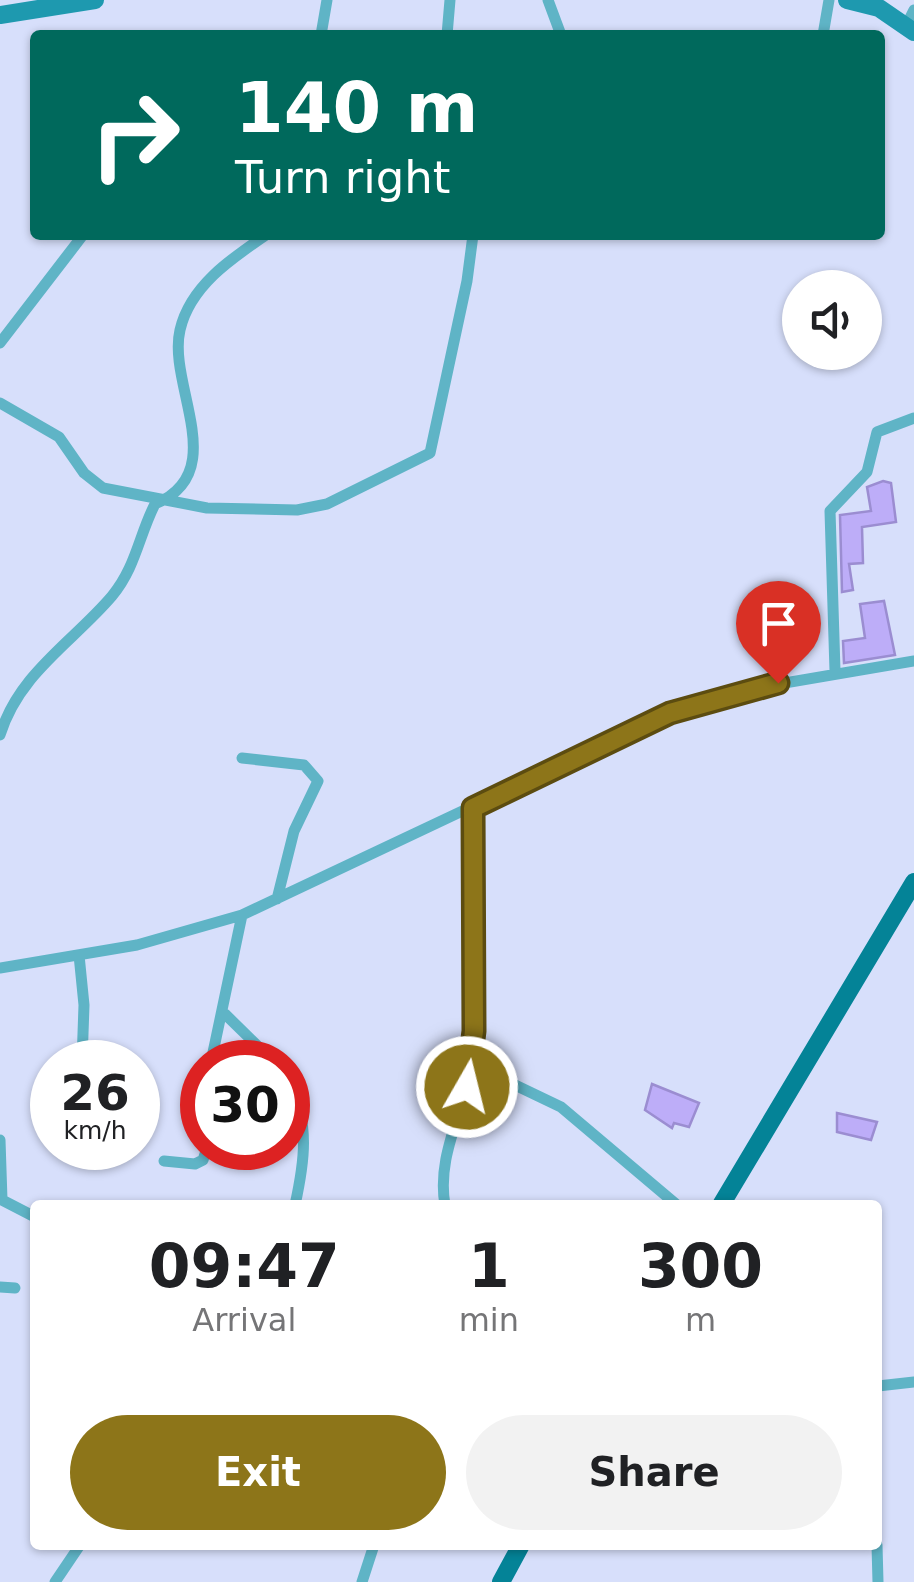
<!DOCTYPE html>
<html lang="en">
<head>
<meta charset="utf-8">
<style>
	body { margin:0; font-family:"DejaVu Sans",sans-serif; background:#f2f2f2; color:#202124; height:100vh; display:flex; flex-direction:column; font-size:38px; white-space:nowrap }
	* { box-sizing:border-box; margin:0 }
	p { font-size:32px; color:#757577 }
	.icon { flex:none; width:55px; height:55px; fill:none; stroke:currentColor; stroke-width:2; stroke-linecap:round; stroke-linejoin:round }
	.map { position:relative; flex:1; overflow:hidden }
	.panel { position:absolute; left:30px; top:1200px; width:852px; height:350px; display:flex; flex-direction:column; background:#fff; border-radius:10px; box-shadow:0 2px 8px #0004 }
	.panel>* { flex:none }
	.hud { position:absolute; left:30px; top:30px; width:855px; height:210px; border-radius:10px; box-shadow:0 2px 8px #0004; background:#00695c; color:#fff; overflow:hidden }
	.fabs { position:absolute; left:782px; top:270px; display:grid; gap:20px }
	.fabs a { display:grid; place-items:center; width:100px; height:100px; border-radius:50%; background:#fff; box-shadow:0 2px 8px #0004; font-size:50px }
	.speed { position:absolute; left:30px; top:1040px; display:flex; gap:20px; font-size:50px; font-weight:700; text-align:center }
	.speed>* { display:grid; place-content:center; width:130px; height:130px; border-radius:50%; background:#fff; box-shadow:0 2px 8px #0004; line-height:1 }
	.speed small { font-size:25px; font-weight:400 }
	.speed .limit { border:15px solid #d22; background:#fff; color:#111 }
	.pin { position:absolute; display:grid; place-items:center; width:85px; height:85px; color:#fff; margin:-102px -42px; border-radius:50% 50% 50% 0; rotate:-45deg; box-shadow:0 0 10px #0007 }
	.pin .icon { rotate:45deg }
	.me { position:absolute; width:110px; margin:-55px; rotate:8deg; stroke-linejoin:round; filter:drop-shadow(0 0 8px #0008) }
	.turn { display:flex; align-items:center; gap:35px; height:210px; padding:0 40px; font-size:45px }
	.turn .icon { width:130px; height:130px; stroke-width:2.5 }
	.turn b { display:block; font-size:70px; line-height:85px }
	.eta { display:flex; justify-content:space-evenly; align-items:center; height:170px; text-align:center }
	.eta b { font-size:60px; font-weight:700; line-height:70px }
	.cta { display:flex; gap:20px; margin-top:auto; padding:20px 40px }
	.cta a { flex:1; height:115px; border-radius:60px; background:#8d7519; color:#fff; font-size:40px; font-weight:700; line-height:115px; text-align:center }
	.cta a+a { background:#f2f2f2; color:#202124 }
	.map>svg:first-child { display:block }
	.building { fill:#bdadf8; stroke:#9b8dd1; stroke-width:2.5 }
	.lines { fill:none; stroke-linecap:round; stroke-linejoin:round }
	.street { stroke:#5fb4c6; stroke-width:11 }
	.secondary { stroke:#1e99af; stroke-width:18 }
	.primary { stroke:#048397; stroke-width:18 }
	.route-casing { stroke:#5c4c10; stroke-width:25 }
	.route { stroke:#8d7519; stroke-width:18 }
</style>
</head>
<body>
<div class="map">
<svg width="914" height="1582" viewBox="0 0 914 1582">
	<rect width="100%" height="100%" fill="#d7dffb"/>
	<path class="building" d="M 883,481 L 891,483 L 896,522 L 862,527 L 863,563 L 849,564 L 853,590 L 842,592 L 840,515 L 871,511 L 867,487 Z
		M 884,601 L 895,655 L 844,663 L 843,641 L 865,638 L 860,604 Z
		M 652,1084 L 699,1103 L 689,1127 L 674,1123 L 672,1128 L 645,1110 Z
		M 837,1113 L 877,1122 L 871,1140 L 837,1132 Z"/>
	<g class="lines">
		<path class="street" d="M 548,0 L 561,35
			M 907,24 L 914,10
			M 321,35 L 327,0
			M 447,35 L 450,0
			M 823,35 L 829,0
			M 0,343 L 83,235
			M 0,403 L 59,437 L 84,473 L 103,488 L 207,508 L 297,510 L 327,504 L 430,453 L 467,281 L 473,235
			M 835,671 L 830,511 L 867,472 L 877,432 L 914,418
			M 0,735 C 19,673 73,642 112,596 C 136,567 139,535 155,504 C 232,472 167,385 180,330 C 190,286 232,258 266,235
			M 242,758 L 304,765 L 318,781 L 294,831 L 277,899
			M 79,955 L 84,1005 L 82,1062
			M 0,968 L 137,945 L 242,915 L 670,713 L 750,689 L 914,661
			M 225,1014 L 274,1062
			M 211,1062 L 242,915
			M 471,1064 L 561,1107 L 677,1205
			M 288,1084 C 311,1121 304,1164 295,1205
			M 0,1140 L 2,1200 L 35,1217
			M 164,1161 L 195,1164 L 203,1160 L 207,1148
			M 445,1205 C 436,1155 465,1111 471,1063 C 481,984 473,889 473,808
			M 0,1287 L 15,1288
			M 878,1386 L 914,1382
			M 877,1545 L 878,1582
			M 55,1582 L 80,1545
			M 362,1582 L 374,1545"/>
		<path class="secondary" d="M 847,0 L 879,8 L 914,32
			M 0,15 L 95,0"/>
		<path class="primary" d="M 721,1205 L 914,882
			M 501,1582 L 521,1545"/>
	</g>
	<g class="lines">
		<defs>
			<path id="route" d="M 467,1087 L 474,1031 L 473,808 L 670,713 L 778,683"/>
		</defs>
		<use href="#route" class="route-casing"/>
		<use href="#route" class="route"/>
	</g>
</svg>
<div class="fabs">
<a><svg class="icon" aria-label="sound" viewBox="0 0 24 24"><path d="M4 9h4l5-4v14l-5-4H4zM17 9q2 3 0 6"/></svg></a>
</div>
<div class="speed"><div>26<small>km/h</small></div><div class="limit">30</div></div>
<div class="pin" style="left:778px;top:683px;background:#d93025"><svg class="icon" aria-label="arrive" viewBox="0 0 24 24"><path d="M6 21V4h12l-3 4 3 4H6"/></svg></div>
<svg class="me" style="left:467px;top:1087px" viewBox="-20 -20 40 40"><circle r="17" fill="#8d7519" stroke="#fff" stroke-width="3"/><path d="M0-11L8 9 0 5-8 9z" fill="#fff"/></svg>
<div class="hud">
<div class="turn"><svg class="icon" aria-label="right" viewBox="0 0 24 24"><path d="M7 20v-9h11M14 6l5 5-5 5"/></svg><div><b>140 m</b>Turn right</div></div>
</div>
<section class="panel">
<div class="eta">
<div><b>09:47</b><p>Arrival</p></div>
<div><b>1</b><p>min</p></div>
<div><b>300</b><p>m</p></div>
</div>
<div class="cta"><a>Exit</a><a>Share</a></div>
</section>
</div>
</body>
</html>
